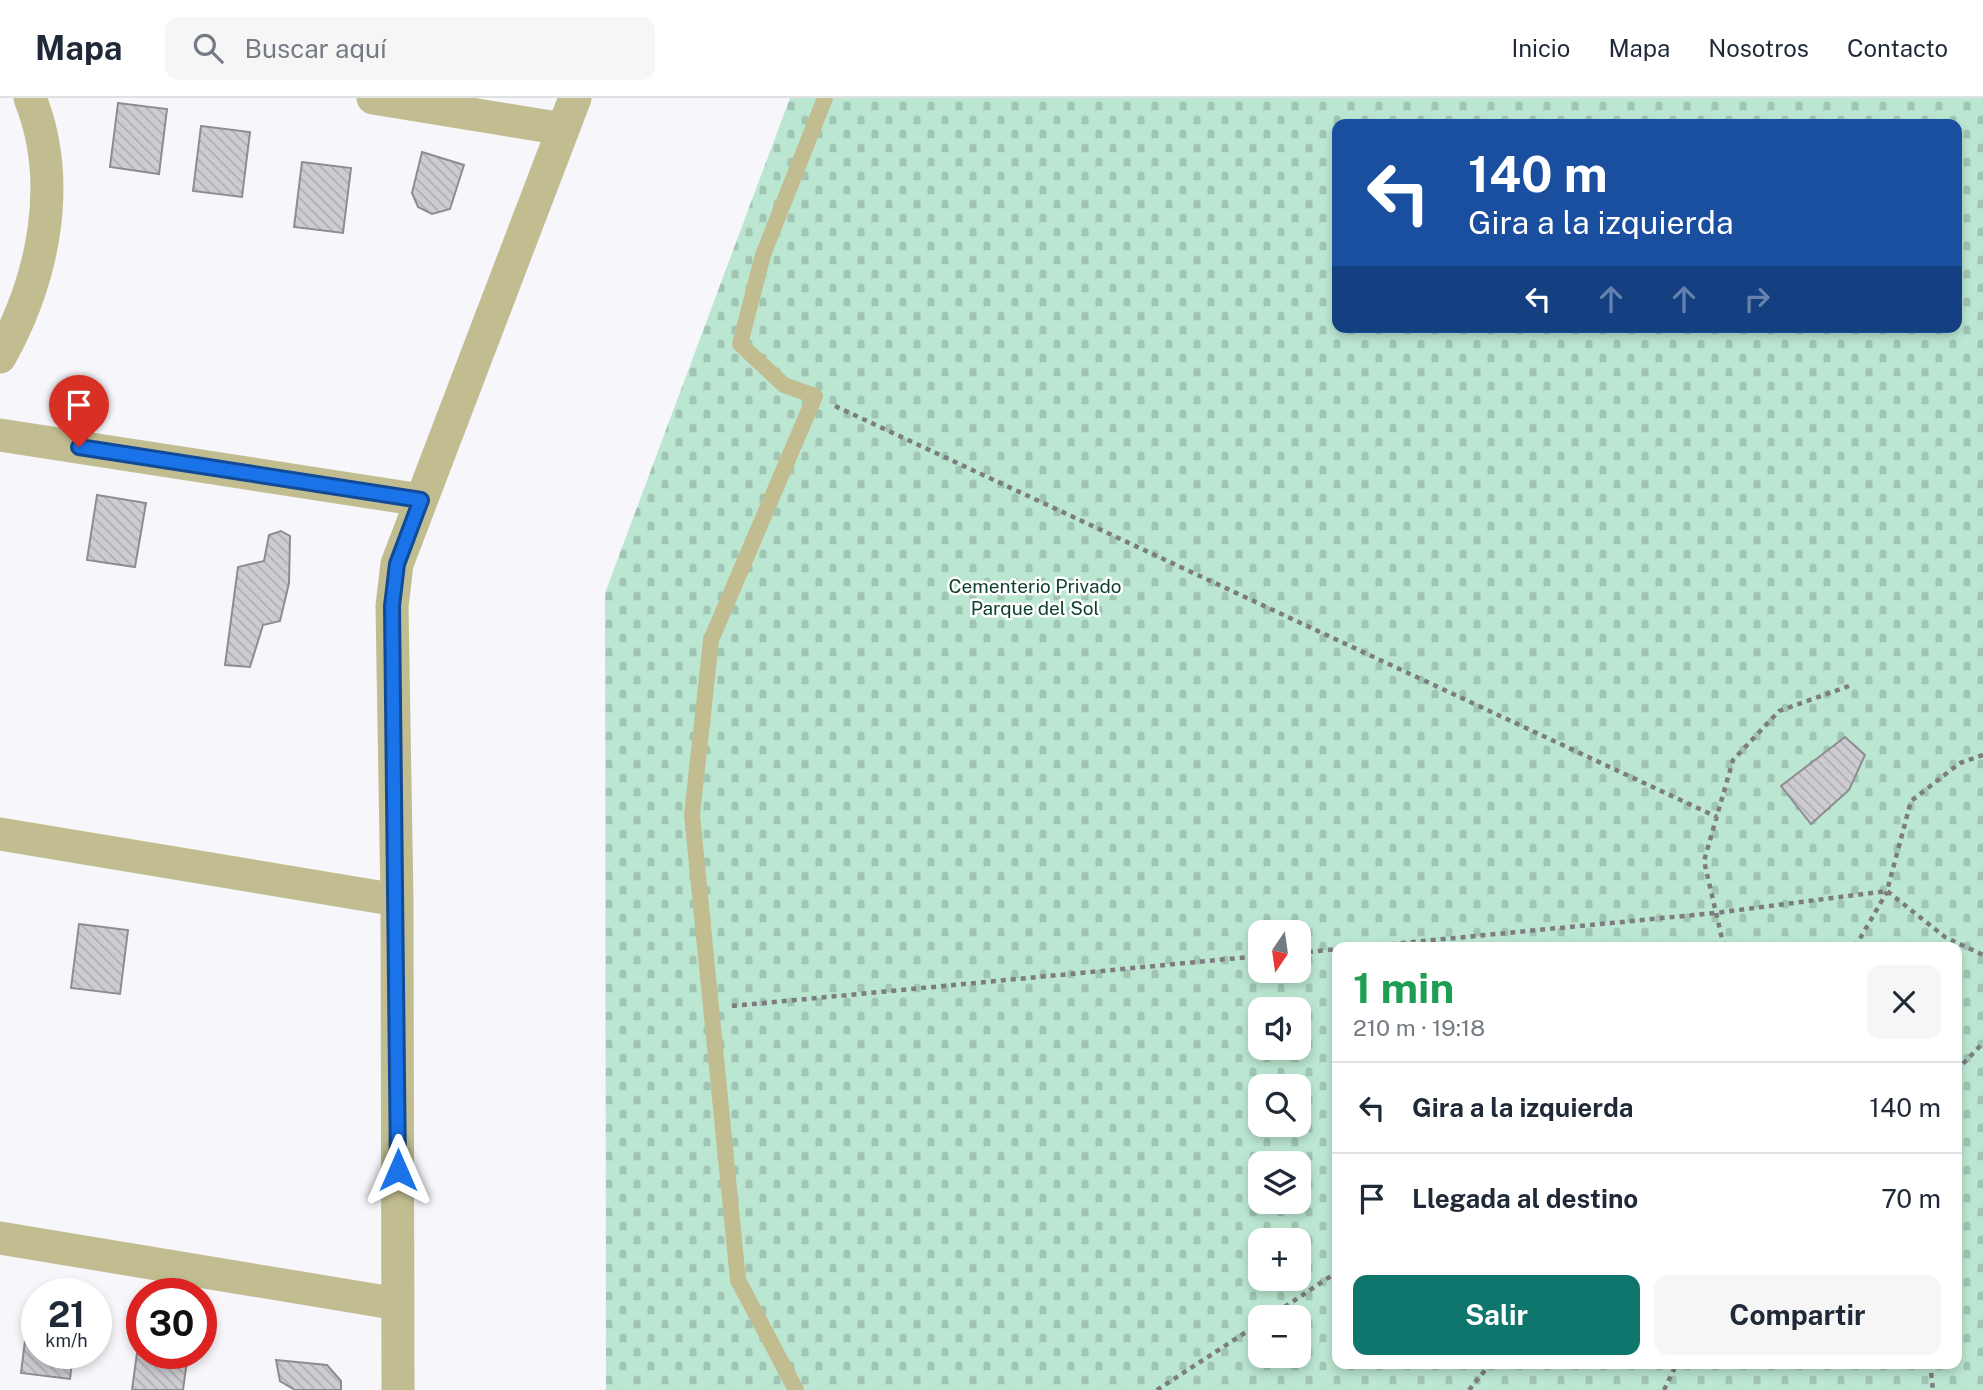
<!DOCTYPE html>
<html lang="es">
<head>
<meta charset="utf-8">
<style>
	body { margin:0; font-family:"Public Sans",sans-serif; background:#f6f6f7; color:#1f2937; height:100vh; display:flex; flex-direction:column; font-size:26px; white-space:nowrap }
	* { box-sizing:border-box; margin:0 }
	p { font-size:23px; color:#747a83 }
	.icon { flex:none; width:38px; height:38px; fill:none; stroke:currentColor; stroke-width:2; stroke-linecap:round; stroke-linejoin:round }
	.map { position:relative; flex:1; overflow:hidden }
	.side { position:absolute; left:1332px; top:844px; width:630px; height:427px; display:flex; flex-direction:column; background:#fff; border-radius:14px; box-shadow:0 4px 10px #0003 }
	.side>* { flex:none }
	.banner { position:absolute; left:1332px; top:21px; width:630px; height:214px; border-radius:14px; box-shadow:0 4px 10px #0003; background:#1a4fa0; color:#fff; overflow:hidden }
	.needle { width:46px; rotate:193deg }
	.controls { position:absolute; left:1248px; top:822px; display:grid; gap:14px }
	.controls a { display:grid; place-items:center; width:63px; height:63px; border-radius:14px; background:#fff; box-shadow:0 4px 10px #0003; font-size:35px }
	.speed { position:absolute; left:21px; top:1180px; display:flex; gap:14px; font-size:35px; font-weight:700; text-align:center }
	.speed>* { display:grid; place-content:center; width:91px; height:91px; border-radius:50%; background:#fff; box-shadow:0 4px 10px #0003; line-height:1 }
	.speed small { font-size:18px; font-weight:400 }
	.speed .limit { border:10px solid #d22; background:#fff; color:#111 }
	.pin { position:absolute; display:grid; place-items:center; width:60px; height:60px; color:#fff; margin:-72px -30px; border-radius:50% 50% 50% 0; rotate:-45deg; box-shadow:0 0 7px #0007 }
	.pin .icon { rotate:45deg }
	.me { position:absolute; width:77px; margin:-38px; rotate:0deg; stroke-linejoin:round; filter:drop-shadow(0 0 5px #0008) }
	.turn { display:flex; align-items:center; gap:24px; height:147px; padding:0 21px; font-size:32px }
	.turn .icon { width:91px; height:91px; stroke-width:2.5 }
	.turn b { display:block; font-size:49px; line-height:60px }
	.lanes { display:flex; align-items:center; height:66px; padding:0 21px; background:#0003; justify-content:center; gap:35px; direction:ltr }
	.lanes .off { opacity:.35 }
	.round { display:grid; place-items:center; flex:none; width:74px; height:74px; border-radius:14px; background:#f6f6f7 }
	.overview { display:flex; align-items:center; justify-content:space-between; height:119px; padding:0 21px }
	h1 { font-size:42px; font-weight:700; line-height:52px; color:#1e9e55 }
	.button { display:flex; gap:14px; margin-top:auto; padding:14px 21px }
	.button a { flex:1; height:80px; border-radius:14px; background:#0f766e; color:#fff; font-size:28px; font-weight:700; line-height:80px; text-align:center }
	.button a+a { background:#f6f6f7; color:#1f2937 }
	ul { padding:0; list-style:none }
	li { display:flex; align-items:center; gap:21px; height:91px; padding:0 21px; border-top:2px solid #e0e1e3 }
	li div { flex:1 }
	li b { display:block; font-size:26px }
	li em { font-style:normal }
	header { display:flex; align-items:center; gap:42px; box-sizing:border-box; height:98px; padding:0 35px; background:#fff; border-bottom:2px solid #e0e1e3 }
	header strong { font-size:33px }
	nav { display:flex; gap:38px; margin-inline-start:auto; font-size:24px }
	.search { width:490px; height:63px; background:#f6f6f7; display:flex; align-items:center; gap:18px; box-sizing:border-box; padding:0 24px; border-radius:14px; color:#747a83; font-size:26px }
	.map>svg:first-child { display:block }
	.cemetery { fill:url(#cemetery-stones); fill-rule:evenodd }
	.building { fill:url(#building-back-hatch); stroke:#8d8d91; stroke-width:2 }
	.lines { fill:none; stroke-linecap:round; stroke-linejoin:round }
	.path { stroke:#7d7d81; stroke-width:4.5; stroke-dasharray:5 5; stroke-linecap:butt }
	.lane { stroke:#c1bd91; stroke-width:16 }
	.street { stroke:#c1bd91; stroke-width:33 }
	.route-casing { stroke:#114b97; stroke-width:18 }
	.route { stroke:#1a73e8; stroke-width:12 }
	.labels { text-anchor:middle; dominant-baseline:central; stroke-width:5; stroke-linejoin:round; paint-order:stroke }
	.park-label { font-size:19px; fill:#0f402e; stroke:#fff }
</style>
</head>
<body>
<header>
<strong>Mapa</strong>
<div class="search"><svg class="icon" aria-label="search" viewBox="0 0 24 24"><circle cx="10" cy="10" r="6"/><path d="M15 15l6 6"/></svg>Buscar aquí</div>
<nav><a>Inicio</a><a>Mapa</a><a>Nosotros</a><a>Contacto</a></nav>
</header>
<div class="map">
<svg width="1983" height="1292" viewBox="0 0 1983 1292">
	<defs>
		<pattern id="cemetery-stones" width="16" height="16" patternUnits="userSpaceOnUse" patternTransform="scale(1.75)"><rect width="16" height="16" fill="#bbe7d2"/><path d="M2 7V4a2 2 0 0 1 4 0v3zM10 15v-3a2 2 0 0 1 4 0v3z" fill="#a0c5b3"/></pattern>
		<pattern id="building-back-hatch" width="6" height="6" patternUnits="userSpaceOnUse" patternTransform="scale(1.75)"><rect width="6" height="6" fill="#cdccd1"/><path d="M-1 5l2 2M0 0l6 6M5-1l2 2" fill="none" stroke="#afaeb2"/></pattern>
	</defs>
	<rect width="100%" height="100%" fill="#f6f6fb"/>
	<path class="cemetery" d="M 790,0 L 1983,0 L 1983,1292 L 606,1292 L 605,495 ZM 1337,26 L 1956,26 L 1956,229 L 1337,229 ZM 1260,835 L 1298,835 L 1298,873 L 1260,873 ZM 1337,849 L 1956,849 L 1956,1265 L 1337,1265 ZM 1260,912 L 1298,912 L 1298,950 L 1260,950 ZM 1260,989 L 1298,989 L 1298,1027 L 1260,1027 ZM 1260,1066 L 1298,1066 L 1298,1104 L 1260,1104 ZM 1260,1143 L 1298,1143 L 1298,1181 L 1260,1181 ZM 1260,1220 L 1298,1220 L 1298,1258 L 1260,1258 Z"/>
	<path class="building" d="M 118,5 L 167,11 L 159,76 L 110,69 Z
		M 201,28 L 250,34 L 242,99 L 193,93 Z
		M 422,54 L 464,67 L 450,111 L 432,116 L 418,109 L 412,95 Z
		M 302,64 L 351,70 L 343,135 L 294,129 Z
		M 97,397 L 146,405 L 135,469 L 87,462 Z
		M 281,433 L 290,438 L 289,485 L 280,523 L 263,527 L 250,569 L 225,567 L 238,469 L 264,463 L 269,437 Z
		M 1845,639 L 1865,657 L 1849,692 L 1811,726 L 1781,688 Z
		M 79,826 L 128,832 L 120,896 L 71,890 Z
		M 29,1211 L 37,1212 L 37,1255 L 73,1255 L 70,1281 L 21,1275 Z
		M 142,1254 L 188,1255 L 183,1292 L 132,1292 L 137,1255 Z
		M 276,1262 L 327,1267 L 341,1283 L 341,1292 L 295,1292 L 280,1283 Z"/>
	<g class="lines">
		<path class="path" d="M 835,308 L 1717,719
			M 1983,657 L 1960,665 L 1911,703 L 1887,793 L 1945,839 L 1983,857
			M 1361,849 L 1715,815 L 1887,793
			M 1724,849 L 1704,763 L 1733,662 L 1779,613 L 1849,588
			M 1855,849 L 1887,794
			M 1298,855 L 1337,851
			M 732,908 L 1260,858
			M 1956,973 L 1983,945
			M 1268,1220 L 1337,1174
			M 1930,1265 L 1933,1292
			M 1157,1292 L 1260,1225
			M 1469,1292 L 1491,1265
			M 1664,1292 L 1677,1265"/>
		<path class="lane" d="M 796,1292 L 738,1182 L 692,717 L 711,542 L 815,298 L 784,287 L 740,246 L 763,157 L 825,0"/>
		<path class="street" d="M 373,0 L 563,31
			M 0,259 C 43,182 64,85 30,0
			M 0,337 L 421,402
			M 0,736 L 397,802
			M 0,1140 L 398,1206
			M 398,1292 L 397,802 L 392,508 L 397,466 L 575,0"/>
	</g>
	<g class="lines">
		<defs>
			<path id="route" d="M 79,349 L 421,402 L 397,466 L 392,508 L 398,1072"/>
		</defs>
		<use href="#route" class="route-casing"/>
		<use href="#route" class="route"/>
	</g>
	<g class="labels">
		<g class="park-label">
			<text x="1035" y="488">Cementerio Privado<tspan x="1035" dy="22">Parque del Sol</tspan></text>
		</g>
	</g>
</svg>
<div class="controls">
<a><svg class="needle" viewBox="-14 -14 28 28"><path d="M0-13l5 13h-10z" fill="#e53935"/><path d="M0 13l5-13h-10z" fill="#747a83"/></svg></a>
<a><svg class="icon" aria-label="sound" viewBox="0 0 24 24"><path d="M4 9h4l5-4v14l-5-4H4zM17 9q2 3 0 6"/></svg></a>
<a><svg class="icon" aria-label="search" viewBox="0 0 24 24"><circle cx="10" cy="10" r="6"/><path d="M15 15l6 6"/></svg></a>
<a><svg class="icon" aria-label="layers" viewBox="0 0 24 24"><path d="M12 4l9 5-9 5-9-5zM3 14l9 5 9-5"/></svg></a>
<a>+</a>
<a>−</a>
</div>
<div class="speed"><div>21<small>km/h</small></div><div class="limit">30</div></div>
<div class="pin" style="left:79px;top:349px;background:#d93025"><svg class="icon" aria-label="arrive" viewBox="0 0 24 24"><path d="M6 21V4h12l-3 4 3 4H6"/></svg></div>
<svg class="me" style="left:398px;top:1072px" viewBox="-20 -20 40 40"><path d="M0-17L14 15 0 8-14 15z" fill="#1a73e8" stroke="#fff" stroke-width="4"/></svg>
<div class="banner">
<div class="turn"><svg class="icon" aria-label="left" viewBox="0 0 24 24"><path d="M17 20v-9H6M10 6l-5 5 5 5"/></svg><div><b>140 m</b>Gira a la izquierda</div></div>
<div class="lanes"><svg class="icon" aria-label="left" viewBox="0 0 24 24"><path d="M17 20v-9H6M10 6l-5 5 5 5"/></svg><svg class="icon off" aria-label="ahead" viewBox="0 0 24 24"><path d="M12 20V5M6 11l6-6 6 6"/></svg><svg class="icon off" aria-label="ahead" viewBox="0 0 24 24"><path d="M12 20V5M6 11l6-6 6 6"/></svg><svg class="icon off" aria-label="right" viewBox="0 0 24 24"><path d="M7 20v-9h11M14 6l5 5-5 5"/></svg></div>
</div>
<section class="side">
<div class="overview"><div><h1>1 min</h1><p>210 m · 19:18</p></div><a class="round"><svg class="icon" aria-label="close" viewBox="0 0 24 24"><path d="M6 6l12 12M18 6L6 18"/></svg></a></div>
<ul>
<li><svg class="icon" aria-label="left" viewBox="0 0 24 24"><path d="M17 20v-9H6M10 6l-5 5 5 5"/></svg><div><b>Gira a la izquierda</b></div><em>140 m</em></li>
<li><svg class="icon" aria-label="arrive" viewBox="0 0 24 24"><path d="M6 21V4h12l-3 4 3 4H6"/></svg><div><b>Llegada al destino</b></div><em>70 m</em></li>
</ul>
<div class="button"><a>Salir</a><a>Compartir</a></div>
</section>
</div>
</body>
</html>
